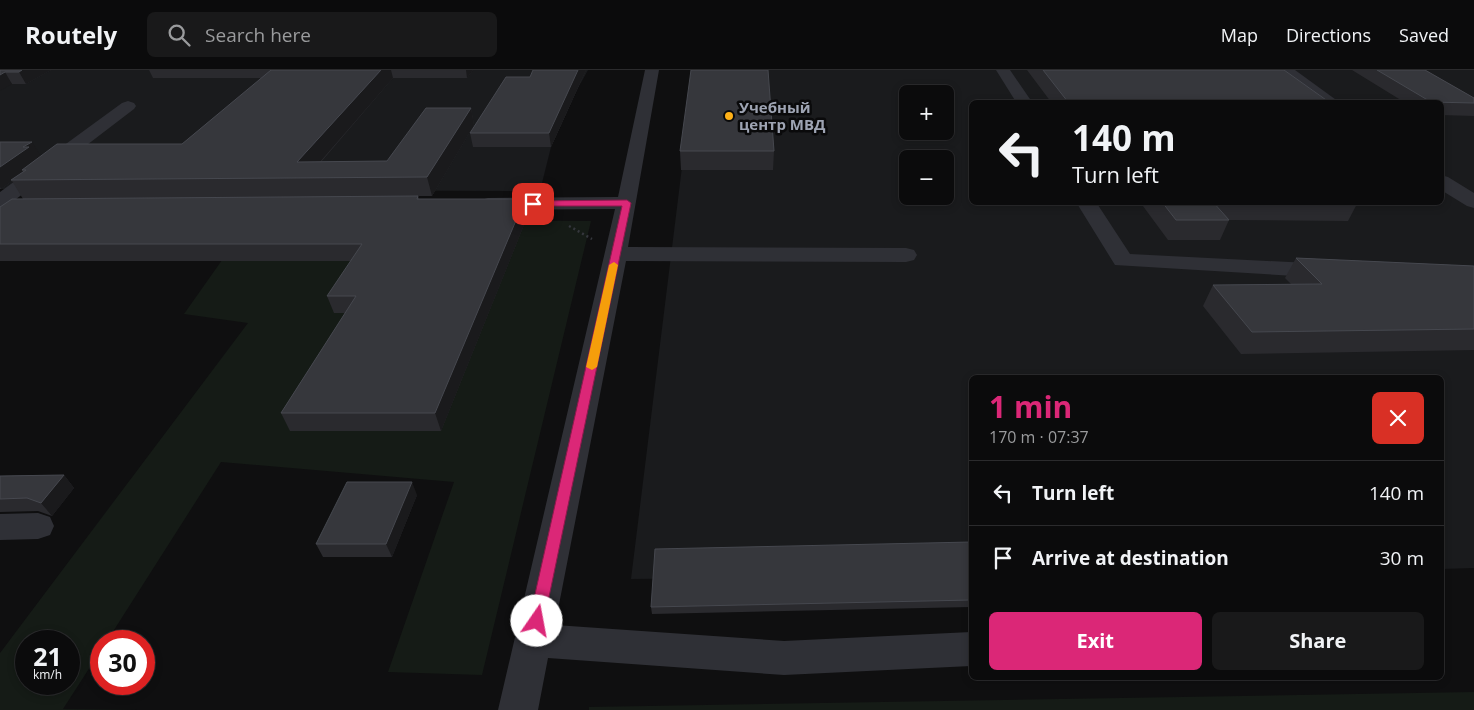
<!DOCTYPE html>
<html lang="en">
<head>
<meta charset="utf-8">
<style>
	body { margin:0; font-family:"Open Sans",sans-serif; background:#19191a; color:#f1f3f6; height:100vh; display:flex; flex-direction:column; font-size:19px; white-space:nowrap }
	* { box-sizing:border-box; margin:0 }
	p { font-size:16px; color:#9a9b9d }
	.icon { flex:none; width:28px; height:28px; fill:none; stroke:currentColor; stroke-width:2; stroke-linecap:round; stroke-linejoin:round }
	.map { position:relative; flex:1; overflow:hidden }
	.drawer { position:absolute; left:969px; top:305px; width:475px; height:305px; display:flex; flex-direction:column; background:#0b0b0c; border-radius:8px; box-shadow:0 2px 8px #0003,0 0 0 1px #2b2b2d }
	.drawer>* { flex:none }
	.banner { position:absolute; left:969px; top:30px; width:475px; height:105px; border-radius:8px; box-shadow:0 2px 8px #0003,0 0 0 1px #2b2b2d; background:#0b0b0c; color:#f1f3f6; overflow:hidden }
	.fabs { position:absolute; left:899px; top:15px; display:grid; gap:10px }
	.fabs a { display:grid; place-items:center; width:55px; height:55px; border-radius:8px; background:#0b0b0c; box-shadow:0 2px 8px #0003,0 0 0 1px #2b2b2d; font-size:25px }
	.speed { position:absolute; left:15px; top:560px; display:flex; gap:10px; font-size:25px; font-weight:700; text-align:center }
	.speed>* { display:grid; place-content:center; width:65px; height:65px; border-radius:50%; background:#0b0b0c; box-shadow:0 2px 8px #0003,0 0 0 1px #2b2b2d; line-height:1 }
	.speed small { font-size:12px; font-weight:400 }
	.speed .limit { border:8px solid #d22; background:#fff; color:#111 }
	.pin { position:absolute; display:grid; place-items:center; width:42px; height:42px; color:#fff; margin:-21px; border-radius:10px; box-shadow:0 2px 8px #0006 }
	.me { position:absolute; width:55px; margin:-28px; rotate:12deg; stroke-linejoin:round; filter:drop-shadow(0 0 4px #0008) }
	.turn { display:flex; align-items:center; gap:18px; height:105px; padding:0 20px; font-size:22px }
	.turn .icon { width:65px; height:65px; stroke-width:2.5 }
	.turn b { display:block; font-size:35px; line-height:42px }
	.round { display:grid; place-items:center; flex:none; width:52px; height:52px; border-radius:8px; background:#19191a }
	.headline { display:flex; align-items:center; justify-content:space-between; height:85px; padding:0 20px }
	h1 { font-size:30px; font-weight:700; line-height:38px; color:#db2777 }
	.action { display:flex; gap:10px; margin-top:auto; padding:10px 20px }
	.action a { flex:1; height:58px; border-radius:8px; background:#db2777; color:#fff; font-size:20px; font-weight:700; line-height:58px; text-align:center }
	.action a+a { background:#19191a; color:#f1f3f6 }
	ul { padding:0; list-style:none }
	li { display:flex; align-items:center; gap:15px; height:65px; padding:0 20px; border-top:1px solid #2b2b2d }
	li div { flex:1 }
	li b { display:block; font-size:19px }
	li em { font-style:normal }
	header { display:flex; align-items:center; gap:30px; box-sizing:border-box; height:70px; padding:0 25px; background:#0b0b0c; border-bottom:1px solid #2b2b2d }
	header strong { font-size:24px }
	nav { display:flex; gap:28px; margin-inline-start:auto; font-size:18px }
	.search { width:350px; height:45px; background:#19191a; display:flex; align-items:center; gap:12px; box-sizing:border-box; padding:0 18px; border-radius:8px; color:#9a9b9d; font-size:19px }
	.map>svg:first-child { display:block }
	.built { fill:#1a1b1d; fill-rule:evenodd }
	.green { fill:#151b16; fill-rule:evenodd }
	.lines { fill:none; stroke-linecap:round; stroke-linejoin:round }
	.path { stroke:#35373d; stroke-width:2.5; stroke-dasharray:2 3; stroke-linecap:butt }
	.minor { fill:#2f3036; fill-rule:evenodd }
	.wall { fill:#2a2a2e }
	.shaded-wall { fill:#1a1a1c }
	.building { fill:#36373c; stroke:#46484f }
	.route { fill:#db2777; stroke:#8e194d }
	.slow { fill:#f59e0b }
	.poi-dot { fill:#ffb118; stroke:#0a0a0b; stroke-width:2 }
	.labels { text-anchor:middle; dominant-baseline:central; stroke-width:5; stroke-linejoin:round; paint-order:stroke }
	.far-poi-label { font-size:15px; font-weight:bold; fill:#9ea4b3; stroke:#0a0a0b; text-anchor:start }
</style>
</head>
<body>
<header>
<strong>Routely</strong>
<div class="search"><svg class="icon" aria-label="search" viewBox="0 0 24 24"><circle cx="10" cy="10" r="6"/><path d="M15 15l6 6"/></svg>Search here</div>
<nav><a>Map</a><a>Directions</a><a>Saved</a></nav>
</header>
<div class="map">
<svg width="1474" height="640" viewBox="0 0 1474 640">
	<rect width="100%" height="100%" fill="#0f0f10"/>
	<path class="built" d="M 0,0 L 588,0 L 577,20 L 551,77 L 540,121 L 0,119 Z
		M 694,0 L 1474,0 L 1474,498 L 1441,499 L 1441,308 L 971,308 L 971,505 L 631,509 ZM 908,24 L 945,24 L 945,61 L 908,61 ZM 971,32 L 1441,32 L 1441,132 L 971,132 ZM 908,89 L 945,89 L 945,126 L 908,126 Z"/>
	<path class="green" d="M 19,148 L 591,151 L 482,605 L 388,602 L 454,412 L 221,392 L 107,571 L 101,571 L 101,580 L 63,639 L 138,640 L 0,640 L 0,583 L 248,253 L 184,244 L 239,166 ZM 26,571 L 69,571 L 69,614 L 26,614 Z
		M 1474,622 L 1474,640 L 589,640 L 589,637 Z"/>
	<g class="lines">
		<path class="path" d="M 569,156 L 592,169"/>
		<path class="minor" d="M 645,0 L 659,0 L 628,177 L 906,178 L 914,180 L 917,185 L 914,190 L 906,192 L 626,191 L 555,555 L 784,571 L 971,562 L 971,596 L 784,605 L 548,588 L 538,640 L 498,640 L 615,139 L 488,140 L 481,138 L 478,134 L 481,130 L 488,128 L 618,127 Z
			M 996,0 L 1010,0 L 1032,32 L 1016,32 Z
			M 1278,0 L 1295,0 L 1339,32 L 1321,32 Z
			M 128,31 L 134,33 L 136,36 L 134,39 L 7,136 L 0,138 L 0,122 L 122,33 Z
			M 1441,105 L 1448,107 L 1474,123 L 1474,138 L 1467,136 L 1441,120 Z
			M 1076,132 L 1096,132 L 1130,184 L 1328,194 L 1336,196 L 1339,201 L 1336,206 L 1328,208 L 1115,195 Z
			M 38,443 L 50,447 L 54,456 L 50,465 L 38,469 L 0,470 L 0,444 Z"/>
	</g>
	<path class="wall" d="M 0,0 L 51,0 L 26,14 L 12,14 Z
		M 149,0 L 473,0 L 467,8 L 393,8 L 321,92 L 387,91 L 471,38 L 474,55 L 432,126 L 418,126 L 419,129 L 528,145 L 441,361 L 290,361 L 281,343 L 345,243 L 334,243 L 327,226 L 351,191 L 0,191 L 0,137 L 23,129 L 12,111 L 1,119 L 0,119 L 0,72 L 41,86 L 182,74 L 262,8 L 153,8 Z
		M 586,0 L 551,77 L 473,77 L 470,63 L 530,7 Z
		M 1027,0 L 1284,0 L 1329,32 L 1051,32 Z
		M 1352,0 L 1425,0 L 1474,28 L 1474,46 L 1441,45 L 1441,32 L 1404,32 Z
		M 680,81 L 774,81 L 773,100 L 681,100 Z
		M 1140,132 L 1358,132 L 1348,151 L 1229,150 L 1220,170 L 1168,170 Z
		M 1296,188 L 1474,196 L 1474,280 L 1241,284 L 1203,236 L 1213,215 L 1291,214 L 1285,208 Z
		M 64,405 L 74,418 L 52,446 L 38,441 L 0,442 L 0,406 Z
		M 417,425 L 392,487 L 323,487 L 316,474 Z
		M 971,472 L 971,537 L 652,544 L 651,537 Z"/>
	<path class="shaded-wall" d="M 22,0 L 51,0 L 26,14 L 19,2 Z
		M 381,0 L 391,0 L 393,8 L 306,108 L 297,92 Z
		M 466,0 L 473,0 L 467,8 Z
		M 578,0 L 586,0 L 551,77 L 549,63 Z
		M 5,2 L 12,14 L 0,21 L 0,5 Z
		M 471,38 L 474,55 L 432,126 L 427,107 Z
		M 32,72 L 41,86 L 22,100 L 24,103 L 11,110 L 12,111 L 1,119 L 0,117 L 0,97 L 23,77 Z
		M 525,129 L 528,145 L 441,361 L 435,343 Z
		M 64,405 L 74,418 L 52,446 L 41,433 Z
		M 412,412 L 417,425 L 392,487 L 386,474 Z"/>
	<path class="building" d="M 0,0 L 22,0 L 19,2 L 5,2 L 0,5 Z
		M 271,0 L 381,0 L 297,92 L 387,91 L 426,38 L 471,38 L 427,107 L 11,110 L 26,100 L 22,100 L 57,74 L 182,74 Z
		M 533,0 L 578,0 L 549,63 L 470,63 L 506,7 L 530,7 Z
		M 691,0 L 768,0 L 774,81 L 680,81 Z
		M 1043,0 L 1284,0 L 1329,32 L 1068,32 Z
		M 1377,0 L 1425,0 L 1474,28 L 1474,33 L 1431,32 Z
		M 0,72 L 32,72 L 23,77 L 29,77 L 0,97 Z
		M 418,126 L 417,129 L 525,129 L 435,343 L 281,343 L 356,226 L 327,226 L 362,174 L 0,174 L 0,137 L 12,129 Z
		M 1162,132 L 1213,132 L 1229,150 L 1176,150 Z
		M 1296,188 L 1474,196 L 1474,259 L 1252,262 L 1213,215 L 1322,214 Z
		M 64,405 L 41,433 L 27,428 L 0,429 L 0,406 Z
		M 347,412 L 412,412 L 386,474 L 316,474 Z
		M 971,472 L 971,530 L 651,537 L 655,479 Z"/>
	<path class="route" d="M 627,130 L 631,133 L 544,551 L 542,555 L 537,557 L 532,555 L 529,551 L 622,136 L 533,136 L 528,134 L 533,131 Z"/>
	<path class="slow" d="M 614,192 L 618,195 L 597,297 L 592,300 L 586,297 L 609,195 Z"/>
	<circle class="poi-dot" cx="729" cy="46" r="5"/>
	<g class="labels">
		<g class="far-poi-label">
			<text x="739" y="37">Учебный<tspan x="739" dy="17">центр МВД</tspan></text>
		</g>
	</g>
</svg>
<div class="fabs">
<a>+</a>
<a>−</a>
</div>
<div class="speed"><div>21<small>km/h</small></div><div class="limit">30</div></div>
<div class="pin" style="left:533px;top:134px;background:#d93025"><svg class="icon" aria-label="arrive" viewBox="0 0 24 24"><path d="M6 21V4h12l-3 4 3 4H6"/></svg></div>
<svg class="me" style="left:537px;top:551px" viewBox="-20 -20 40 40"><circle r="19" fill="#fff"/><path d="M0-13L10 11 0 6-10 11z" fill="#db2777"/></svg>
<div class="banner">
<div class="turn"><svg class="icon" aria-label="left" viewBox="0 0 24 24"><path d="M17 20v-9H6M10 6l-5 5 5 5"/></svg><div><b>140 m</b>Turn left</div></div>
</div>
<section class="drawer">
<div class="headline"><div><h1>1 min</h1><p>170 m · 07:37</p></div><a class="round" style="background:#d93025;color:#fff"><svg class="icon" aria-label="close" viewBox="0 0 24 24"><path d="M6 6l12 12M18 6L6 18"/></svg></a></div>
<ul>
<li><svg class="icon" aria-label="left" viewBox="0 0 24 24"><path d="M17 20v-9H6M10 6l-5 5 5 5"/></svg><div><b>Turn left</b></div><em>140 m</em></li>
<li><svg class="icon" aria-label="arrive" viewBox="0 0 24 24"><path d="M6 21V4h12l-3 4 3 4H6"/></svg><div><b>Arrive at destination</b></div><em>30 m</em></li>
</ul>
<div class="action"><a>Exit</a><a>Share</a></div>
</section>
</div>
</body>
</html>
